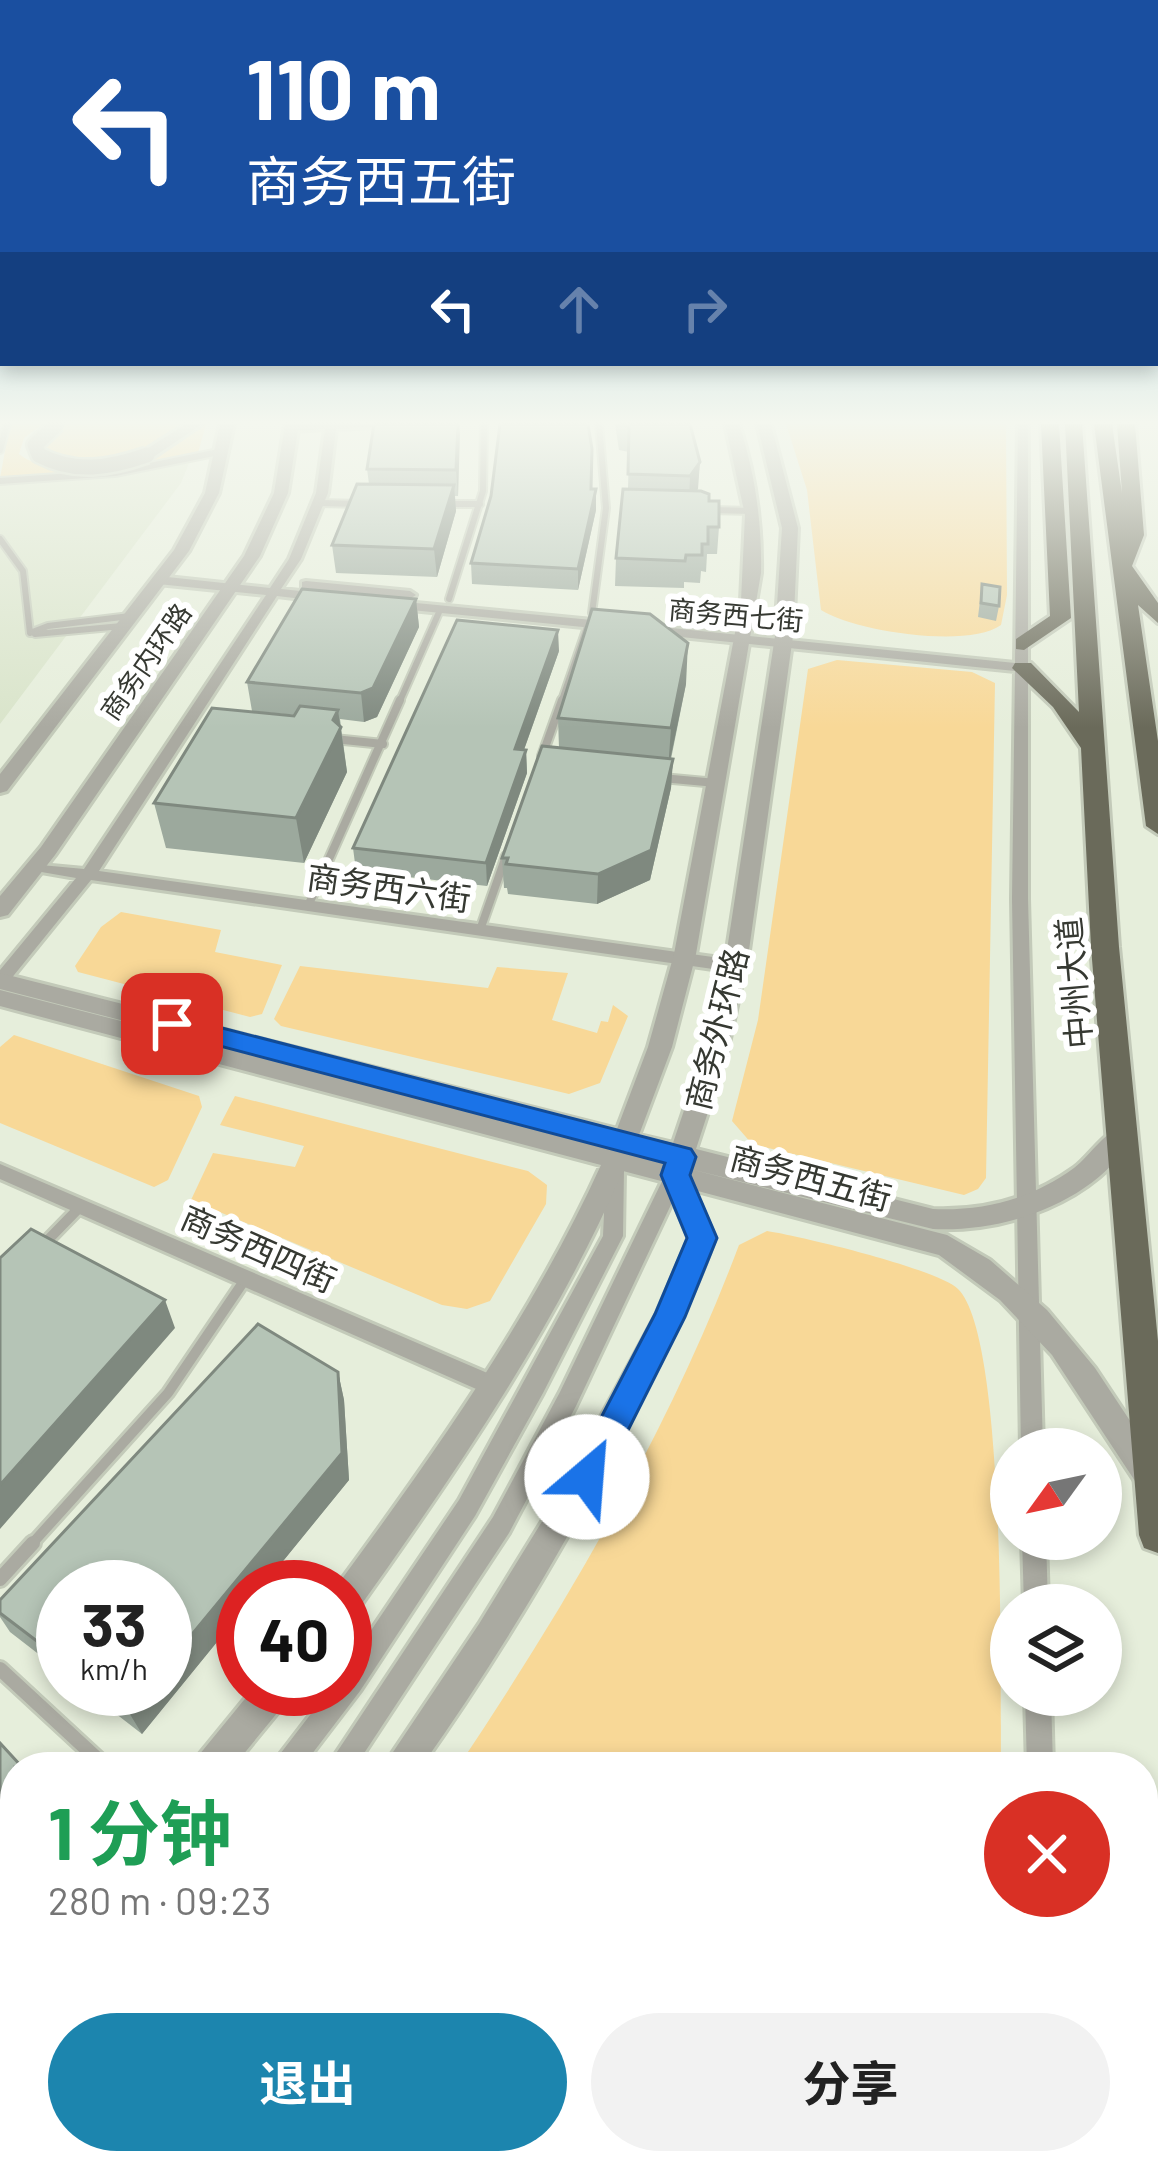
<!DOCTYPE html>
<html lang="zh">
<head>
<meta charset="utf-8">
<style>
	body { margin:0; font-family:Barlow,"Noto Sans SC",sans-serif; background:#f2f2f2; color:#222; height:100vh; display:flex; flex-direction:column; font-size:45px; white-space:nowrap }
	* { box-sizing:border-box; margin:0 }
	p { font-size:39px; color:#767676 }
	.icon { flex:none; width:66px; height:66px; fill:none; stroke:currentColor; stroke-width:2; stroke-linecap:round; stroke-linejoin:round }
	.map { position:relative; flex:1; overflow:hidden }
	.side { position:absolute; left:0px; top:1752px; width:1158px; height:423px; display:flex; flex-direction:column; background:#fff; border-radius:48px 48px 0 0; box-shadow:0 6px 18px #0003 }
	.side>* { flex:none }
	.hud { position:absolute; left:0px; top:0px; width:1158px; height:366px; box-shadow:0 6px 18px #0003; background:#1a4fa0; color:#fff; overflow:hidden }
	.needle { width:78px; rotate:237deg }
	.buttons { position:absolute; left:990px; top:1428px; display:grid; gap:24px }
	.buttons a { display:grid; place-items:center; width:132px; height:132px; border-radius:50%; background:#fff; box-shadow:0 6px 18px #0003; font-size:60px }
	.speed { position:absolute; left:36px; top:1560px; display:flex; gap:24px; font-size:60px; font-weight:700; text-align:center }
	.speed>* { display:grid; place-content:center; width:156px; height:156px; border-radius:50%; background:#fff; box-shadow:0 6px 18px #0003; line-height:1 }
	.speed small { font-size:30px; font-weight:400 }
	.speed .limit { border:18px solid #d22; background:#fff; color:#111 }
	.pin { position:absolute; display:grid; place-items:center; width:102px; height:102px; color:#fff; margin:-51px; border-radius:24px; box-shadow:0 6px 18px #0006 }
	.me { position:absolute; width:132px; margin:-66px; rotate:27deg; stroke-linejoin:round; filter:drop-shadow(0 0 9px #0008) }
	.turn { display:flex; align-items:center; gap:42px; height:252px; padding:0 48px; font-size:54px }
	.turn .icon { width:156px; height:156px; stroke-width:2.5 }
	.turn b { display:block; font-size:84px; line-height:102px }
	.lanes { display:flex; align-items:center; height:114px; padding:0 48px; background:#0003; justify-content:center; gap:60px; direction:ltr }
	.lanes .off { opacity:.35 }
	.round { display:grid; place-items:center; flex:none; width:126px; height:126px; border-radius:63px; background:#f2f2f2 }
	.overview { display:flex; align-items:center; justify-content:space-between; height:204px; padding:0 48px }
	h1 { font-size:72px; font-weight:700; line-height:90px; color:#1e9e55 }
	.primary-button { display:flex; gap:24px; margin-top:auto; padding:24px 48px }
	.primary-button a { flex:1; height:138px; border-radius:72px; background:#1c85ae; color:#fff; font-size:48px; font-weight:700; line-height:138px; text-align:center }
	.primary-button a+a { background:#f2f2f2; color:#222 }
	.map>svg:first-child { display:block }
	.built { fill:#d9e4ca }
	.green { fill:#f8d897 }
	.water { fill:#64bb9b; stroke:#56947c; stroke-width:3 }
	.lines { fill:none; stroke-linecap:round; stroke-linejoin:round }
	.minor-tunnel { stroke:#c3cab9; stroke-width:27; stroke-dasharray:27 14; stroke-linecap:butt }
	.service-far3-casing { stroke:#c3cab9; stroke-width:10 }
	.service-far2-casing { stroke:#c3cab9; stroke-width:12 }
	.service-far1-casing { stroke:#c3cab9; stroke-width:16 }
	.service-casing { stroke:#c3cab9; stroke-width:20 }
	.minor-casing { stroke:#c3cab9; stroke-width:6 }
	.tertiary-casing { stroke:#c3cab9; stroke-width:6 }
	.trunk-casing { stroke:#c3cab9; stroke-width:6 }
	.service-far3 { stroke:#aaaaa1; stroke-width:6 }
	.service-far2 { stroke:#aaaaa1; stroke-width:8 }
	.service-far1 { stroke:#aaaaa1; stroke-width:10 }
	.service { stroke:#aaaaa1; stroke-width:14 }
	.minor { fill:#aaaaa1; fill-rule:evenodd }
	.tertiary { fill:#aaaaa1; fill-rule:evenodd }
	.trunk { fill:#6a6a5a; fill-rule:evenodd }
	.tertiary-bridge-casing { stroke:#c3cab9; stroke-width:20; stroke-linecap:butt }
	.tertiary-bridge { stroke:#aaaaa1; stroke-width:15 }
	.wall { fill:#9ca99d }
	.shaded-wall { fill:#7f897f }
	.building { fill:#b5c4b6; stroke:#7f897f; stroke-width:3 }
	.route { fill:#1a73e8; stroke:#114b97; stroke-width:3 }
	.labels { text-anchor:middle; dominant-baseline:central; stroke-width:12; stroke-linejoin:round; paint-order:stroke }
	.far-street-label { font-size:27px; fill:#363932; stroke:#fff }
	.street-label { font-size:33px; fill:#363932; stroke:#fff }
</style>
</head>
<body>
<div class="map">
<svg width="1158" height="2173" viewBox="0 0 1158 2173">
	<rect width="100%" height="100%" fill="#e6eedb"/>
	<path class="built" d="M 189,463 L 181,483 L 0,724 L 0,485 L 113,478 Z"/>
	<path class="green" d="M 10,424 L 43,424 L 24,438 L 19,454 C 47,477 116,472 149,459 C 169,451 188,435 206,424 L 198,453 L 118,471 L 0,478 Z
		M 67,424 L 182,424 C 133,462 100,474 41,449 L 55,428 Z
		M 786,424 L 1006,424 L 1007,595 L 1001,625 C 968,649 853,631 821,610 L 807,490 Z
		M 837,660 L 972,672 L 995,683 L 986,1178 L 978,1189 L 964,1195 L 752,1144 L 732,1121 L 758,1020 L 808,669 Z
		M 121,912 L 221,930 L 215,952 L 282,965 L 262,1014 L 250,1017 L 78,972 L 75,966 L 101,927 Z
		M 300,966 L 488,988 L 497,967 L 568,973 L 552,1020 L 597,1033 L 601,1021 L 608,1022 L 613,1005 L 628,1016 L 600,1083 L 569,1094 L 281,1026 L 274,1019 Z
		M 14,1035 L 199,1096 L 202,1107 L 168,1180 L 154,1187 L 0,1123 L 0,1047 Z
		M 235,1096 L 528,1171 L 547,1185 L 546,1204 L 490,1301 L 467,1309 L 442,1305 L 191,1200 L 213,1153 L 295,1167 L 304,1146 L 220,1125 Z
		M 767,1231 C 800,1236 938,1269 958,1289 C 1007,1337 1000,1685 1001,1767 L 458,1767 C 567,1604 670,1429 739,1245 Z
		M 162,2160 L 1007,2160 L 1006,2173 L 152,2173 Z"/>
	<path class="water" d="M 521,2160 L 674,2160 L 686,2173 L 510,2173 Z"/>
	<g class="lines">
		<path class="minor-tunnel" d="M 0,2141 L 15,2123
			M 39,2173 L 50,2160"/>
		<defs>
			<path id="service-far3" d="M 0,450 L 7,424
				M 0,481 L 115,473 L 224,451
				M 319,503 L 361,504
				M 444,504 L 480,504
				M 710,510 L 753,511
				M 0,539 L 23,571 L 30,633
				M 449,599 L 483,491 L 484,424
				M 592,613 L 606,508 L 599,424
				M 30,633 L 48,626 L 130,616
				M 35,634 L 122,626
				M 399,703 L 440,610
				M 561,703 L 588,624"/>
			<path id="service-far2" d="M 334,739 L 383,744
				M 542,756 L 562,700
				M 662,778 L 716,783
				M 308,906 L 400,700
				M 480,930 L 506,856"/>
			<path id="service-far1" d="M 42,1246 L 80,1207
				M 30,1546 L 168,1393 L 246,1278"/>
			<path id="service" d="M 0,1579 L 33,1543
				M 0,1669 L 106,1767"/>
			<path id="minor" d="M 377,424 L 372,427 L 336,429 L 328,493 L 301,559 L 281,589 L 320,593 L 326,597 L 320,601 L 277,596 L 99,871 L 734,960 L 740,962 L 742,966 L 740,970 L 734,972 L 91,880 L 6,985 L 0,987 L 0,970 L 76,878 L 30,870 L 27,867 L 30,864 L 84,869 L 266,595 L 158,584 L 152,580 L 158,576 L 270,588 L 289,559 L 316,493 L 325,429 L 292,431 L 287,428 C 312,419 349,423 377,424 Z
				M 1018,424 L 1028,424 L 1028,899 L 1043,1449 L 1021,1449 L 1012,899 L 1015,671 L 652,634 L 646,630 L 652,626 L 1015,663 Z
				M 306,581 L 410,591 L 416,595 L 410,599 L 302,588 L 302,582 Z
				M 395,601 L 613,622 L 619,626 L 613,630 L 391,608 L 391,602 Z
				M 615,1163 L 622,1165 L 624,1170 L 623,1236 L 543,1393 L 475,1516 L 360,1691 L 302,1767 L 273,1767 L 277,1758 L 330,1689 L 345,1689 L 345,1669 L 459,1500 L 603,1236 L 606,1170 L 608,1165 Z
				M 0,1164 L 499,1378 L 502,1385 L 499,1392 L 491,1394 L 483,1392 L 0,1179 Z
				M 675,1168 L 682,1170 L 685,1175 L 576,1406 L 509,1533 L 355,1767 L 327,1767 L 493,1517 L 560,1392 L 665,1175 L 668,1170 Z
				M 1022,1539 L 1046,1539 L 1048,1605 L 1024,1605 Z
				M 1025,1695 L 1051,1695 L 1053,1767 L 1027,1767 Z
				M 1028,2160 L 1058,2160 L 1058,2173 L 1028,2173 Z"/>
			<path id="tertiary" d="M 186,424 L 202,424 L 152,458 L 142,458 L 142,452 Z
				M 220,424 L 234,424 L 219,493 L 189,551 L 7,791 L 0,793 L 0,774 L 174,550 L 205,493 Z
				M 285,424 L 299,424 L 288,493 L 260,556 L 55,855 L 8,915 L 0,917 L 0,896 L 41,847 L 244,556 L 274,493 Z
				M 725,424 L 739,424 C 755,473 762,521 761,573 L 696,954 L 672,1047 L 639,1135 L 673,1143 L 702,1057 L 727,950 L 775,636 L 782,528 L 757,424 L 771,424 L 798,528 L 793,636 L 749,950 L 726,1057 L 696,1149 L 933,1209 C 985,1211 1031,1199 1074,1168 C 1092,1155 1109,1122 1132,1128 L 1135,1135 C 1095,1202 1008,1232 933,1229 L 690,1169 L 947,1235 L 990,1260 L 1047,1310 L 1095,1368 L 1158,1463 L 1158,1484 L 1148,1488 L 1137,1484 L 1052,1355 L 1000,1300 L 939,1255 L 694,1190 L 715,1238 C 692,1302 661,1361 630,1421 C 568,1541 499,1657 421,1767 L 383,1767 L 479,1624 L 562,1489 L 656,1315 L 689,1238 L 665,1182 L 623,1171 C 554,1329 456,1472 356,1612 L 345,1617 L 345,1587 L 336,1587 C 434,1454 532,1316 601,1165 L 0,1006 L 0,990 L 609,1146 L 0,989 L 0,973 L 617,1129 L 648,1047 L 674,954 L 741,601 L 745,515 ZM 632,1152 L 667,1161 L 666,1163 Z
				M 253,1689 L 292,1689 L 287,1701 L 233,1767 L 194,1767 L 199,1755 Z
				M 15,1974 L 15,2022 L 0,2029 L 0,1981 Z
				M 70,2160 L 116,2160 L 111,2173 L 65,2173 Z"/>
			<path id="trunk" d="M 1041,424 L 1059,424 L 1071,618 L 1024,650 L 1016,649 L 1016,639 L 1050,616 Z
				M 1065,424 L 1082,424 L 1119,947 L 1158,1341 L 1158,1553 L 1144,1548 L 1139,1535 L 1091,947 L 1081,748 L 1053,707 L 1012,668 L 1015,663 L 1031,663 L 1079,712 Z
				M 1094,424 L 1112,424 L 1122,493 L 1117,424 L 1135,424 L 1144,535 L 1132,566 L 1158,603 L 1158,623 L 1138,605 L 1158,741 L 1158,834 L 1146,826 Z"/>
		</defs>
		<use href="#service-far3" class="service-far3-casing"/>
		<use href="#service-far2" class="service-far2-casing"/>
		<use href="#service-far1" class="service-far1-casing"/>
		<use href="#service" class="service-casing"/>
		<use href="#minor" class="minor-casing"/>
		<use href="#tertiary" class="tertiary-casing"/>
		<use href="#trunk" class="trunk-casing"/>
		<use href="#service-far3" class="service-far3"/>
		<use href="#service-far2" class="service-far2"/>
		<use href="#service-far1" class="service-far1"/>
		<use href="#service" class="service"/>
		<use href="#minor" class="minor"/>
		<use href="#tertiary" class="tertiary"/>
		<use href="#trunk" class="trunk"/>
		<defs>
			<path id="tertiary-bridge" d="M 57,424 L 35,445 L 39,455 C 75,474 110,468 147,455"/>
		</defs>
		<use href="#tertiary-bridge" class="tertiary-bridge-casing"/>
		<use href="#tertiary-bridge" class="tertiary-bridge"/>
	</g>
	<path class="wall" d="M 374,424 L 459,424 L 458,496 L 455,496 L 456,511 L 437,577 L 336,573 L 332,545 L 369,484 L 367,469 Z
		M 615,424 L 690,424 L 700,462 L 697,490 L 709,501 L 719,527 L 717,554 L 707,554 L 706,572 L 701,571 L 700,583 L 684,582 L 684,588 L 615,586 L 616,558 L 628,489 L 629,452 L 619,450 Z
		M 592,489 L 596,510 L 578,590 L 472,584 L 471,563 L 491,496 Z
		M 982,584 L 999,606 L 996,621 L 978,617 Z
		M 416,599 L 419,627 L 377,717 L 364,722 L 340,719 L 347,772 L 304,863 L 166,848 L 154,803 L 295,715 L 252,711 L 247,682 Z
		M 559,651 L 524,750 L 526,750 L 527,773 L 487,886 L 356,871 L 353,848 Z
		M 686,684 L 671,759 L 673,759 L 671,788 L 650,880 L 597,904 L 508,894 L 507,888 L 504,888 L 502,858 L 559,748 L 558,718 Z
		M 338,1372 L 344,1400 L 349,1480 L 142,1734 L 84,1689 L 165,1689 L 63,1587 L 63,1673 L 10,1632 L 0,1617 L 0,1600 Z"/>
	<path class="shaded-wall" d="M 458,424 L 459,424 L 460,434 L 458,496 L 456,470 Z
		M 700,462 L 698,489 L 689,502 L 690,476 Z
		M 454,485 L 456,511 L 437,577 L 434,549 Z
		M 596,489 L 596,510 L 578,590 L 578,569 Z
		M 416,599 L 419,627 L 377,717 L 364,722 L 361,693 Z
		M 558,630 L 559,651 L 516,772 L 515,749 Z
		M 688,643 L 686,684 L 668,770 L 671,728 Z
		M 338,710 L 347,772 L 304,863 L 296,818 Z
		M 526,750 L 527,773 L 487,886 L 486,863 Z
		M 673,759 L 671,788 L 650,880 L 597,904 L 598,874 Z
		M 165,1300 L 175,1328 L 0,1529 L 0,1485 Z
		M 338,1372 L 344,1400 L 349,1480 L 262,1587 L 243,1587 L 243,1610 L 142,1734 L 128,1711 L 146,1689 L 165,1689 L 165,1667 Z
		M 15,1830 L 15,1868 L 0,1883 L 0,1845 Z"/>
	<path class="building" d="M 374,424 L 458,424 L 456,470 L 367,469 Z
		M 500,424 L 588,424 L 592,449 L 591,489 L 596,489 L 578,569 L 471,563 L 491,496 Z
		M 619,424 L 690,424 L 700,462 L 690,476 L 628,474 L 629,426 Z
		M 357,484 L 454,485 L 434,549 L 332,545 Z
		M 623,489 L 701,491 L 709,494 L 709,501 L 719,501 L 719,527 L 708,527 L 708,544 L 702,544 L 702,555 L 686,555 L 685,561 L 616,558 Z
		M 982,584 L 1000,587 L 999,606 L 981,603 Z
		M 302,589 L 416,599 L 373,688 L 361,693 L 247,682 Z
		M 592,609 L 650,614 L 688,643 L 671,728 L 558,718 Z
		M 457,620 L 558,630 L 515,749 L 526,750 L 486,863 L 353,848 Z
		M 300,706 L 338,710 L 333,720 L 341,727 L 296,818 L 154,803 L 212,708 L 294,716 Z
		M 542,746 L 673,759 L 651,850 L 598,874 L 506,864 L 508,858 L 502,858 Z
		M 31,1229 L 165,1300 L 0,1485 L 0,1258 Z
		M 258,1324 L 338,1372 L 342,1453 L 165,1667 L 165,1587 L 63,1587 L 63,1661 L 0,1613 L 0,1600 Z
		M 99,1689 L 146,1689 L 128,1711 Z
		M 0,1743 L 22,1767 L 15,1767 L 15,1830 L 0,1845 Z"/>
	<linearGradient id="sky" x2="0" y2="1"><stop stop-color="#73b7c9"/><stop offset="0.58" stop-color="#f4f7ef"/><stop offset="1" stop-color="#f4f7ef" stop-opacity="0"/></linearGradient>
	<rect width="1158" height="728" fill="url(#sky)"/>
	<path class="route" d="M 172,1015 L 691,1149 L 696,1157 L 690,1175 L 717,1238 L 685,1317 L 599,1488 L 587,1493 L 575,1488 L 570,1477 L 655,1314 L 687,1238 L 661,1175 L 665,1163 L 163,1031 L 159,1024 Z"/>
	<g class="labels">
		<g class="far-street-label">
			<text transform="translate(736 614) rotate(5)">商务西七街</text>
			<text transform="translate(145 661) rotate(-55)">商务内环路</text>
		</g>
		<g class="street-label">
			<text transform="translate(389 887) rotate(8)">商务西六街</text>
			<text transform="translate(1073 983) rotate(-95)">中州大道</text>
			<text transform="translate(716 1029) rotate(-76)">商务外环路</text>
			<text transform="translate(811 1177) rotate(15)">商务西五街</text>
			<text transform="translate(259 1248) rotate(24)">商务西四街</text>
		</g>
	</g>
</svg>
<div class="buttons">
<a><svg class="needle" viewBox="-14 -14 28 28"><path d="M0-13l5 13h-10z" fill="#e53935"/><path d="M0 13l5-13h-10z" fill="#767676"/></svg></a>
<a><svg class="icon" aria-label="layers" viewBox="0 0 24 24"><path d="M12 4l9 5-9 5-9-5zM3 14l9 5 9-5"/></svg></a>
</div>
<div class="speed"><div>33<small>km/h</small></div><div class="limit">40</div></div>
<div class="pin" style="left:172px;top:1024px;background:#d93025"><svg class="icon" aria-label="arrive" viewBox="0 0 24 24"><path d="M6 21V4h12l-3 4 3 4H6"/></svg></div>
<svg class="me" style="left:587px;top:1477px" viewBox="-20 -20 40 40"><circle r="19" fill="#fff"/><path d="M0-13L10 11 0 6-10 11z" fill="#1a73e8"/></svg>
<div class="hud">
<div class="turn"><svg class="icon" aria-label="left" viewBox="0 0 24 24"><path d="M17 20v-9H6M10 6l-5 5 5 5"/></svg><div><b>110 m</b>商务西五街</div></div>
<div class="lanes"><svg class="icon" aria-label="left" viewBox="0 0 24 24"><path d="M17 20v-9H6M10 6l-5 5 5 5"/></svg><svg class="icon off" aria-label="ahead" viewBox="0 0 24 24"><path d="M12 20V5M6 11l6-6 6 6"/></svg><svg class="icon off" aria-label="right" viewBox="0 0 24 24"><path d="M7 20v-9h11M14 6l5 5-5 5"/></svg></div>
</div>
<section class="side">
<div class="overview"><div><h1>1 分钟</h1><p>280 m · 09:23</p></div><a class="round" style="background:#d93025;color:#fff"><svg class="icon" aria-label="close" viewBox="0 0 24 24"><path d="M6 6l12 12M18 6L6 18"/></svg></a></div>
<div class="primary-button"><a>退出</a><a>分享</a></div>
</section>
</div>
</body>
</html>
